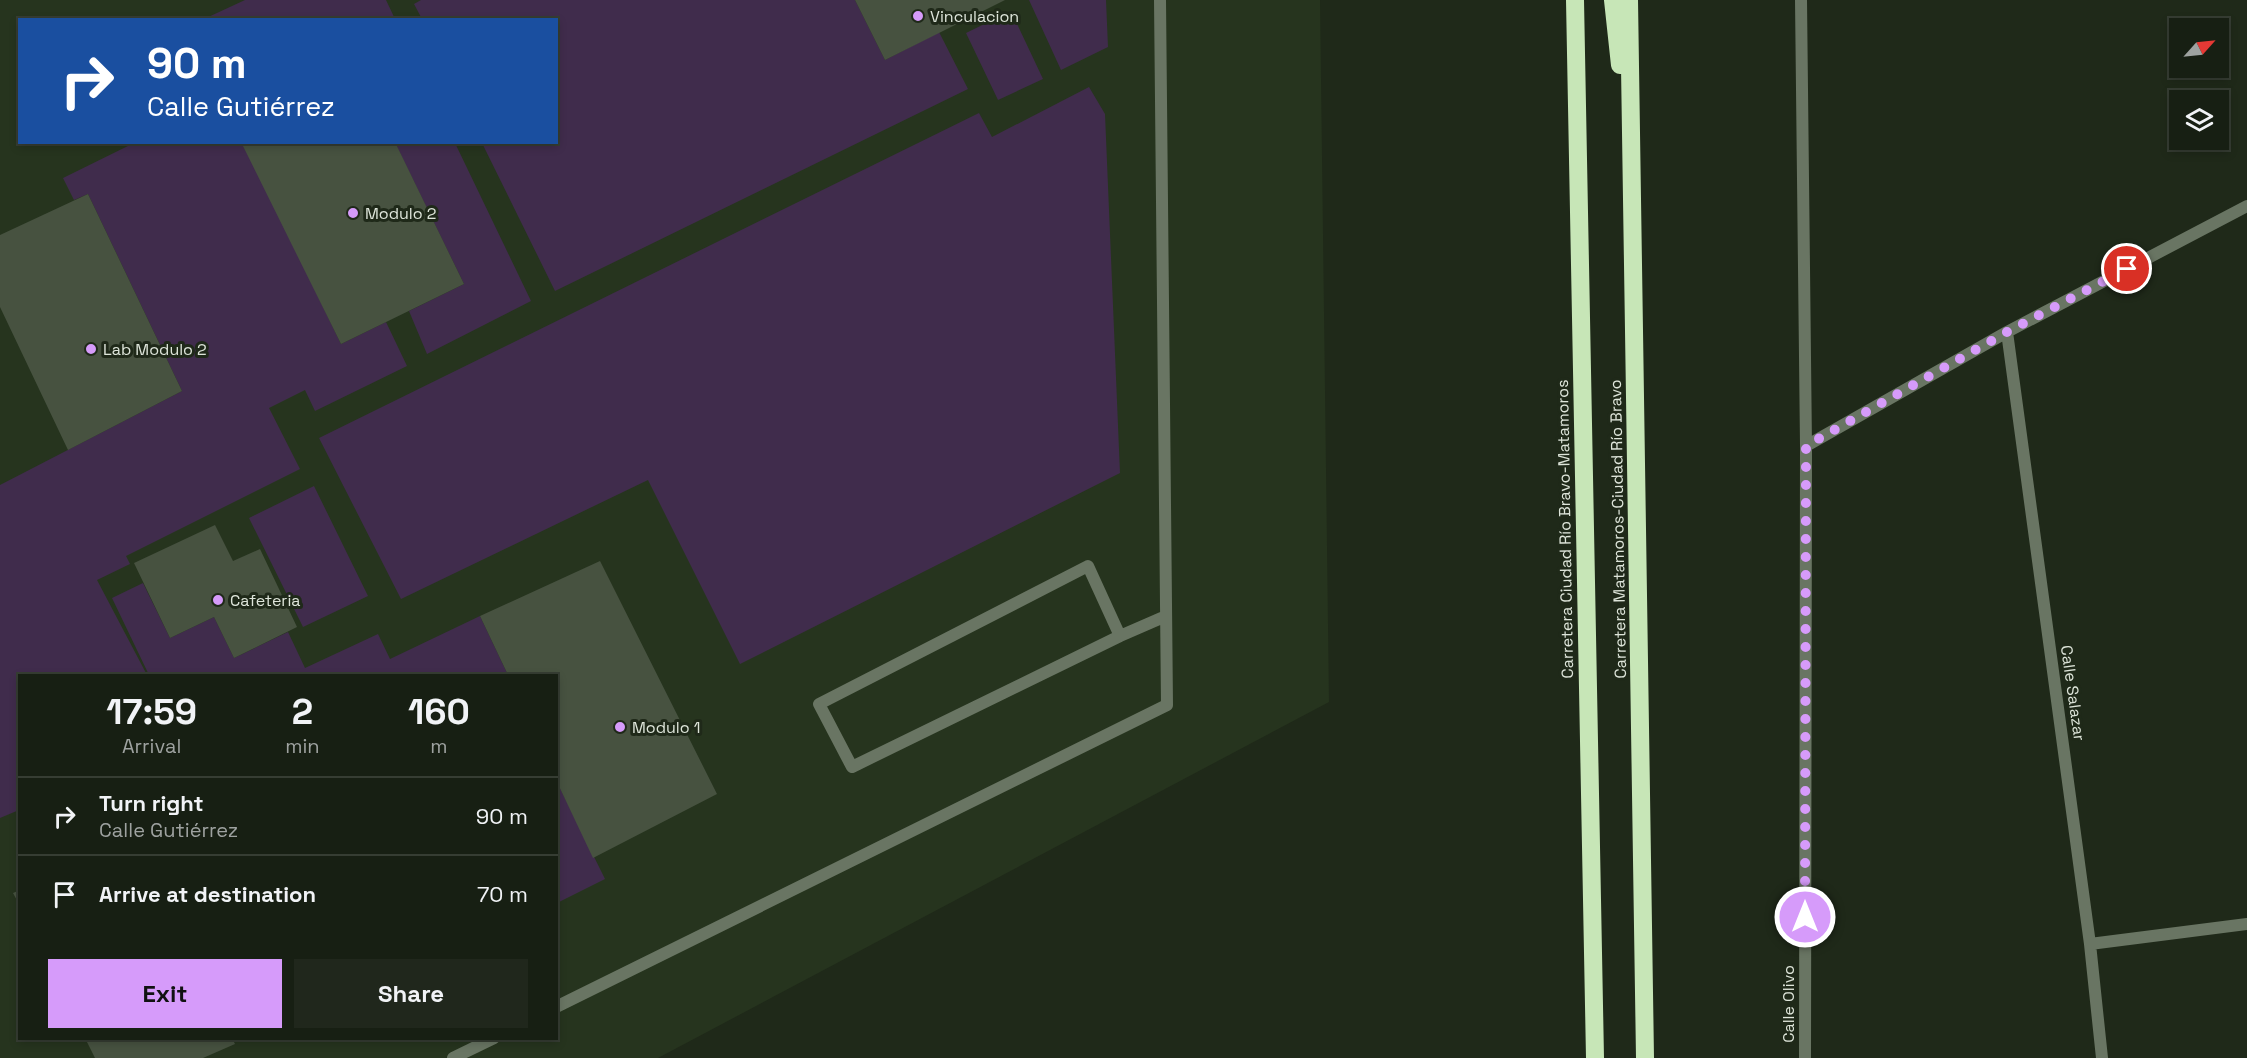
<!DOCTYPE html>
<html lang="en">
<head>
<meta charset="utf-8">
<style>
	body { margin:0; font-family:"Space Grotesk",sans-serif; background:#20271c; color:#f1f3f6; height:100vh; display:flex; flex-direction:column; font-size:22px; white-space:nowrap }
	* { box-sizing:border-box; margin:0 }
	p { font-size:20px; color:#9ea2a0 }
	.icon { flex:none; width:33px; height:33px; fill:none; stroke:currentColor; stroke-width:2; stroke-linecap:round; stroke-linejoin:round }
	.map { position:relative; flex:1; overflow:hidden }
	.drawer { position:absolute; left:18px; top:674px; width:540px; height:366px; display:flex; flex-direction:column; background:#171f13; border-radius:0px; box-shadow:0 3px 9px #0003,0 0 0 2px #363d33 }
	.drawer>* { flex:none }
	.top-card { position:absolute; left:18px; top:18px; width:540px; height:126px; border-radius:0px; box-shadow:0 3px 9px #0003,0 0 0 2px #363d33; background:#1a4fa0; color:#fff; overflow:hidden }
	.needle { width:39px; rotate:63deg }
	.controls { position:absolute; left:2169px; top:18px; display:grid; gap:12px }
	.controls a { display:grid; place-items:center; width:60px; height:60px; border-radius:0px; background:#171f13; box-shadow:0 3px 9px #0003,0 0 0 2px #363d33; font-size:30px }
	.pin { position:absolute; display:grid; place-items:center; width:51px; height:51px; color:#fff; margin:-26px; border:3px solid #fff; border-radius:50%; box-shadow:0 2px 6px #0007 }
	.me { position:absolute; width:66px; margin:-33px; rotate:0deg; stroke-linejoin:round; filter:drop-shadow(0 0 4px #0008) }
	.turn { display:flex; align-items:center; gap:21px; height:126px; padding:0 30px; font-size:27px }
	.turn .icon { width:78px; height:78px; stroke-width:2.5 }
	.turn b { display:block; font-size:42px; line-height:51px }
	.eta { display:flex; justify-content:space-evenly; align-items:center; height:102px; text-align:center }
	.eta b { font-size:36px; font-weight:800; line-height:42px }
	.action { display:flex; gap:12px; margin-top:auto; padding:12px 30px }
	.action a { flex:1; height:69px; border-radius:0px; background:#d69bfa; color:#111; font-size:24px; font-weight:800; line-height:69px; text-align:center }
	.action a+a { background:#20271c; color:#f1f3f6 }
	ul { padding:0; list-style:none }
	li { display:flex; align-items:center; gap:18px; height:78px; padding:0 30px; border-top:2px solid #363d33 }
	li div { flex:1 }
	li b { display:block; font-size:22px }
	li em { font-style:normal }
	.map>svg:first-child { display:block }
	.built { fill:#26341e; fill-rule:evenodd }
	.green { fill:#402c4c }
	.building { fill:#475240 }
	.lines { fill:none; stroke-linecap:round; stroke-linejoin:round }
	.lane { stroke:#697563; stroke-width:12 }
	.street { stroke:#697563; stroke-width:12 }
	.highway { stroke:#c7e6b7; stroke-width:18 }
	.route { stroke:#d69bfa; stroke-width:10; stroke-dasharray:0 18 }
	.poi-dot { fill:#d69bfa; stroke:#1f2919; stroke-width:2 }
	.labels { text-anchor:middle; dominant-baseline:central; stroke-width:6; stroke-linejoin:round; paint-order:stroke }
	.poi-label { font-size:16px; fill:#dee5da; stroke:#1f2919; text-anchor:start }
	.street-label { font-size:16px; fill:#dee5da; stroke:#1f2919 }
</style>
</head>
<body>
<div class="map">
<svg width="2247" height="1058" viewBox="0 0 2247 1058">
	<rect width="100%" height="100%" fill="#1f2919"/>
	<path class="built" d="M 0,0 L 1320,0 L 1329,702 L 658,1058 L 0,1058 ZM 20,20 L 556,20 L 556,142 L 20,142 ZM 20,675 L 556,675 L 556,1038 L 20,1038 Z"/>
	<path class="green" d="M 245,0 L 386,0 L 395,19 L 204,19 Z
		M 421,0 L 855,0 L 885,60 L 939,32 L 968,89 L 555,291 L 482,143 L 556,142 L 556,20 L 422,19 L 414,4 Z
		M 1029,0 L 1106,0 L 1108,47 L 1061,70 Z
		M 1011,11 L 1043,79 L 998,100 L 966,33 Z
		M 1089,87 L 1105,114 L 1120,473 L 740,664 L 648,480 L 401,599 L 319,438 L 979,113 L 992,137 Z
		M 134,143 L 244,143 L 341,344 L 386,322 L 407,366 L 315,411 L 305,390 L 269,408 L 300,469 L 126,556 L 130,564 L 97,580 L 147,675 L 20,675 L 19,810 L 0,818 L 0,485 L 182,391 L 88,194 L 74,200 L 63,178 Z
		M 395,143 L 455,143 L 531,301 L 427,354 L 409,311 L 464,284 Z
		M 314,486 L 368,596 L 303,627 L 249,518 Z
		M 143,583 L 170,638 L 214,617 L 234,658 L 288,632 L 305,668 L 378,634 L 390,659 L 480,616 L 508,675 L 149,675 L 112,598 Z
		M 556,780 L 605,879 L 557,903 L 556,903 Z"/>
	<path class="building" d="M 855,0 L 1005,0 L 885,60 Z
		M 241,142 L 395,142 L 464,284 L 341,344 Z
		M 88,194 L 182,391 L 68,450 L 0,307 L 0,235 Z
		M 215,525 L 233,561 L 260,549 L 297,627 L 234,658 L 214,617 L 170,638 L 134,563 Z
		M 600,561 L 717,794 L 593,858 L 556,780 L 556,675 L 508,675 L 480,616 Z
		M 20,890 L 20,906 L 13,893 Z
		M 85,1038 L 232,1038 L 235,1044 L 203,1058 L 95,1058 Z"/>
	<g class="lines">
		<path class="lane" d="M 1120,636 L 1088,566 L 819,704 L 852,767 L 1120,636 L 1166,616
			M 556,1007 L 1167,705 L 1160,0
			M 453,1058 L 494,1038"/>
		<path class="street" d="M 1801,0 L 1806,446 L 1805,1058
			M 2007,332 L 2090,944 L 2102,1058
			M 1806,446 L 2007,332 L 2247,206
			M 2090,944 L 2247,924"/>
		<path class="highway" d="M 1575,0 L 1595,1058
			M 1613,0 L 1620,65
			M 1629,0 L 1645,1058"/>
	</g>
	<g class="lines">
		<path class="route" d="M 1805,917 L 1806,446 L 2007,332 L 2127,269"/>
	</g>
	<g class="poi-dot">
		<circle cx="918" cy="16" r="6"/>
		<circle cx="353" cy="213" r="6"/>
		<circle cx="91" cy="349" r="6"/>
		<circle cx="218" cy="600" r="6"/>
		<circle cx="620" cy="727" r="6"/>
	</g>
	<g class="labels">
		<g class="poi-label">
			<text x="930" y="16">Vinculacion</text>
			<text x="365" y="213">Modulo 2</text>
			<text x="103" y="349">Lab Modulo 2</text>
			<text x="230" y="600">Cafeteria</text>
			<text x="632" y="727">Modulo 1</text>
		</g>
		<g class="street-label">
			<text transform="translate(1565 529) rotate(-91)">Carretera Ciudad Río Bravo-Matamoros</text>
			<text transform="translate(1618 529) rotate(-91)">Carretera Matamoros-Ciudad Río Bravo</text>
			<text transform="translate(2073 693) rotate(82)">Calle Salazar</text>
			<text transform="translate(1788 1004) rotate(-90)">Calle Olivo</text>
		</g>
	</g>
</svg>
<div class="controls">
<a><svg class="needle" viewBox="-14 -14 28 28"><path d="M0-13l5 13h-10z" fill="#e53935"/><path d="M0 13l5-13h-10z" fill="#9ea2a0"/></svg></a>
<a><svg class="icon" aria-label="layers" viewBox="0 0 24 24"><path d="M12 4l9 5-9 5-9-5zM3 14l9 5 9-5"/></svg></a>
</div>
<div class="pin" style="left:2127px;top:269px;background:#d93025"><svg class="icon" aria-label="arrive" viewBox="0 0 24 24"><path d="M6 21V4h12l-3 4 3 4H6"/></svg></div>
<svg class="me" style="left:1805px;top:917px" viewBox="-20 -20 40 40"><circle r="17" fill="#d69bfa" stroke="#fff" stroke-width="3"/><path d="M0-11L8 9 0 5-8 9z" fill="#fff"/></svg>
<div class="top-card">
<div class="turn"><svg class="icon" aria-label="right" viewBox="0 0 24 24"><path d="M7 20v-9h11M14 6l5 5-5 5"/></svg><div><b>90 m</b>Calle Gutiérrez</div></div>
</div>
<section class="drawer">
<div class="eta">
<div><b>17:59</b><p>Arrival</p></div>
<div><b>2</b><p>min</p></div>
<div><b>160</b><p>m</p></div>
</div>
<ul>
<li><svg class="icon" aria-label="right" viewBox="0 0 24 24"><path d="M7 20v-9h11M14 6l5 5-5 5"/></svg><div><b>Turn right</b><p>Calle Gutiérrez</p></div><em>90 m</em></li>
<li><svg class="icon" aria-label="arrive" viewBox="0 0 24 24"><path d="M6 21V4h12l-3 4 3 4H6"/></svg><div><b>Arrive at destination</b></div><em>70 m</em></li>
</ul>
<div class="action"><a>Exit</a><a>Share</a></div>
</section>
</div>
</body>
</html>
